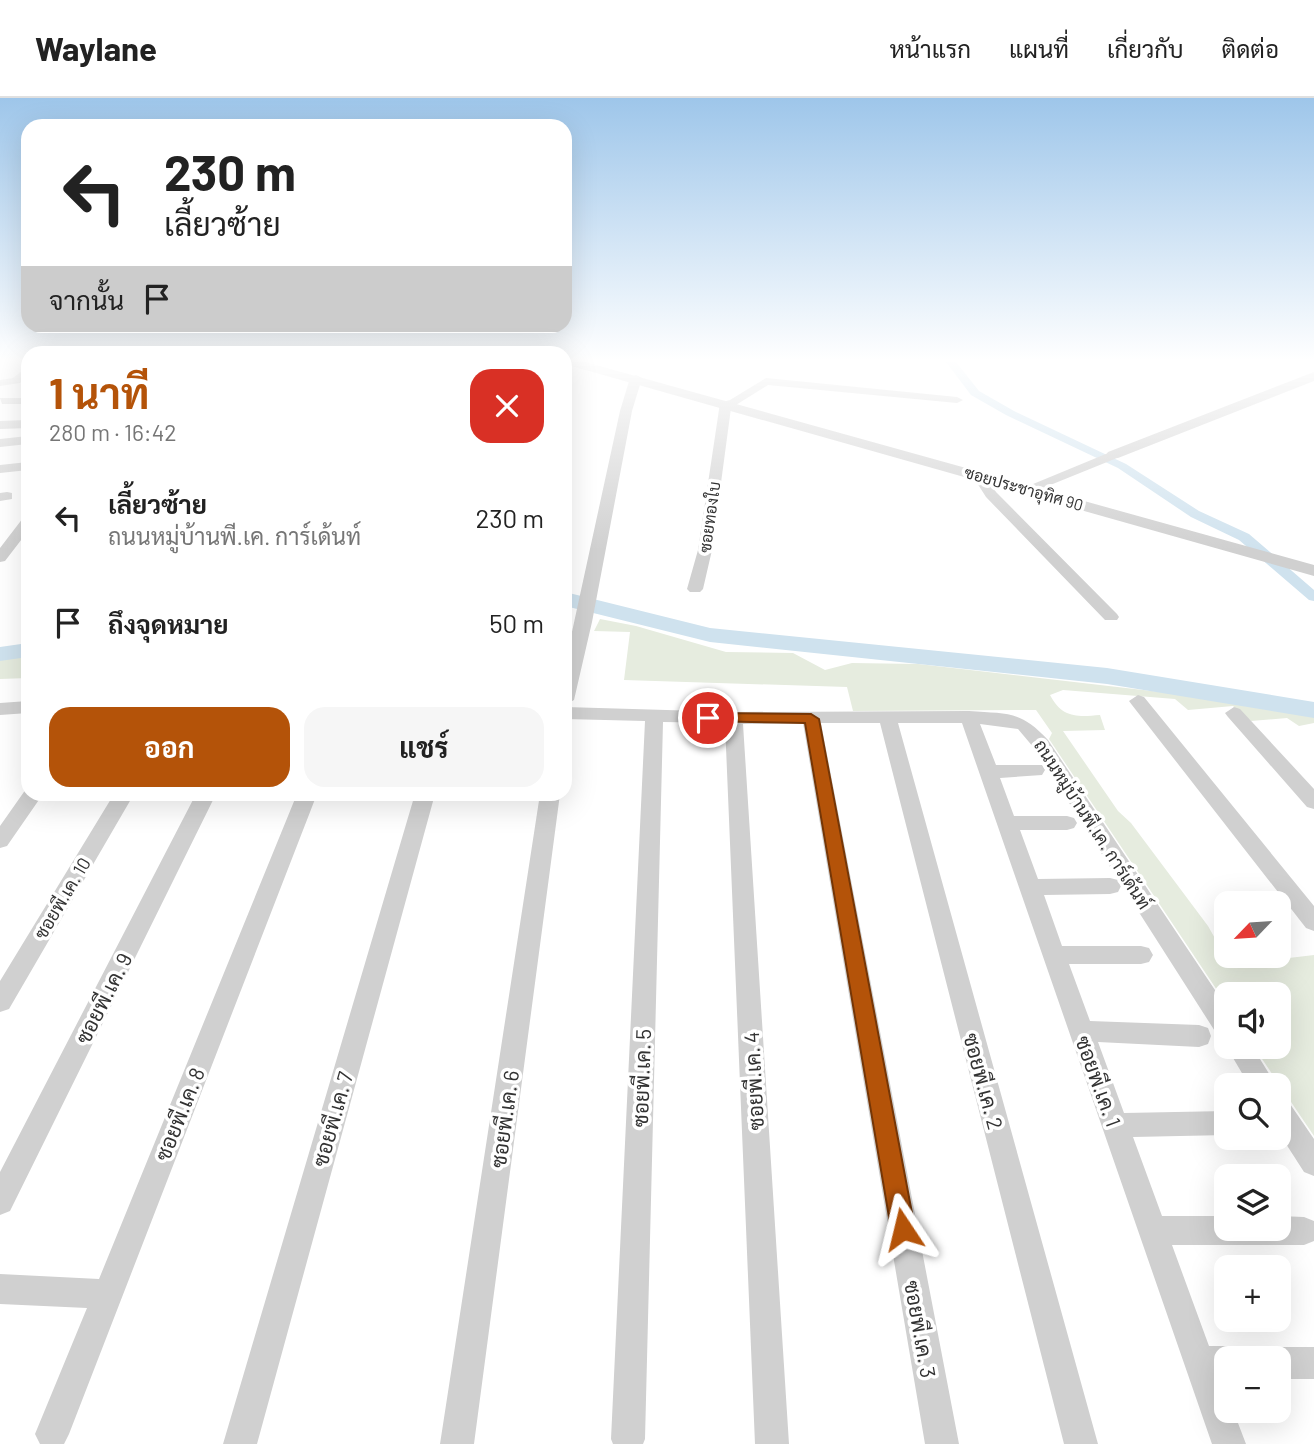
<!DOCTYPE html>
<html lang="th">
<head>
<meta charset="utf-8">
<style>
	body { margin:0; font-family:Barlow,Sarabun,sans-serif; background:#f6f6f6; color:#222; height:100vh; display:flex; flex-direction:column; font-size:26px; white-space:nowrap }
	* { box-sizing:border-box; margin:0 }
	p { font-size:23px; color:#767676 }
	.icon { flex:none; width:38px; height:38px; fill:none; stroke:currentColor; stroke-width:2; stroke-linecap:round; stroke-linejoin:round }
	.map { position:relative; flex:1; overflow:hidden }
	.drawer { position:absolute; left:21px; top:248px; width:551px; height:455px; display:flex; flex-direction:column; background:#fff; border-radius:21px; box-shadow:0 7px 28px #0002 }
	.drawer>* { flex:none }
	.top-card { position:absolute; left:21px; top:21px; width:551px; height:214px; border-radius:21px; box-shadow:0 7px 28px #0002; background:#fff; color:#222; overflow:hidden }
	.needle { width:46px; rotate:245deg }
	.fabs { position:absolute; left:1214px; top:793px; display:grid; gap:14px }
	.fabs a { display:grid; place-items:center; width:77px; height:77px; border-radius:14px; background:#fff; box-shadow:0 7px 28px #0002; font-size:35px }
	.pin { position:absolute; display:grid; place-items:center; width:60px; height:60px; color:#fff; margin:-30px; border:4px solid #fff; border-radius:50%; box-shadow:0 2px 7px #0007 }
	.me { position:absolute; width:77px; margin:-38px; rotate:350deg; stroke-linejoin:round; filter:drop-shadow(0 0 5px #0008) }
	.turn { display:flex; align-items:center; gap:24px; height:147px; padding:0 28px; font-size:32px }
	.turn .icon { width:91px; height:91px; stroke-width:2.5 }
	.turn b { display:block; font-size:49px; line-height:60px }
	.then { display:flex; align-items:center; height:66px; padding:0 28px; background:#0003; gap:14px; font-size:26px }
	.round { display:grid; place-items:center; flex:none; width:74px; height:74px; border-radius:21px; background:#f6f6f6 }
	.overview { display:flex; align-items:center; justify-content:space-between; height:119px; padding:0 28px }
	h1 { font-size:42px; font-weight:700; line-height:52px; color:#b45309 }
	.action { display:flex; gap:14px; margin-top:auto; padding:14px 28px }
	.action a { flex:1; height:80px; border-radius:21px; background:#b45309; color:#fff; font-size:28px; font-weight:700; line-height:80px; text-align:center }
	.action a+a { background:#f6f6f6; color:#222 }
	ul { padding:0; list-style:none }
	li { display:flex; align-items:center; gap:21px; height:105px; padding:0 28px }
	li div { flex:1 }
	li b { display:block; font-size:26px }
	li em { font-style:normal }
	header { display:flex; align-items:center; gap:42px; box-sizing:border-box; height:98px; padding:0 35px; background:#fff; border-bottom:2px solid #e0e0e0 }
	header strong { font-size:33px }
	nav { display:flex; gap:38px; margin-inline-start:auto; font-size:24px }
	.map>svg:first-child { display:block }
	.green { fill:#e6ecdf }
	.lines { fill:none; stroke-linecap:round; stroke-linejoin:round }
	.canal { fill:#cfe2ee; fill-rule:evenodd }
	.river { fill:#cfe2ee; fill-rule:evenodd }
	.minor { fill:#d0d0d0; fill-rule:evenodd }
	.tertiary { fill:#d0d0d0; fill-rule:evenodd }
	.route { fill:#b45309; stroke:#753606; stroke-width:2 }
	.labels { text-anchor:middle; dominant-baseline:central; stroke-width:7; stroke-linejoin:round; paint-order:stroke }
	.far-street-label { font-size:16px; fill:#333; stroke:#fff }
	.street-label { font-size:18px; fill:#333; stroke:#fff }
	.near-street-label { font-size:21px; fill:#333; stroke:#fff }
</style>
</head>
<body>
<header>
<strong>Waylane</strong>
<nav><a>หน้าแรก</a><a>แผนที่</a><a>เกี่ยวกับ</a><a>ติดต่อ</a></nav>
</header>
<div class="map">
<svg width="1314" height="1346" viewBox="0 0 1314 1346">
	<rect width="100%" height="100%" fill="#fff"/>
	<path class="green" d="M 600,521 L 636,528 L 726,554 L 793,555 L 825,572 L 852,565 L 918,566 L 1212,600 L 1314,618 L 1314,625 L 1299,628 L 1287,620 L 1251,623 L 1233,608 L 1188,612 L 1175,601 L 1063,592 L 1050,597 C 1062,620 1077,619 1100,617 L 1105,632 L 1063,633 L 1118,713 L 1131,725 L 1208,828 L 1230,867 L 1314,857 L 1314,1038 L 1254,949 L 1279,948 L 1279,896 L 1227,896 L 1227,907 L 1049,641 L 1052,635 L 1036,612 L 853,613 L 847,589 L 624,582 L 630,534 L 594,533 Z
		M 28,558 L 28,580 L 0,581 L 0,561 Z"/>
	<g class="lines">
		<path class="canal" d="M 946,264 L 956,264 L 979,293 L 1014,313 L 1126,366 L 1199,413 L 1249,436 L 1314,492 L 1314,503 L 1309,502 L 1239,442 L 1191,419 L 1118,370 L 1006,317 L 971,297 Z"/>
		<path class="river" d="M 565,494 L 710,530 L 1107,570 L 1314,604 L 1314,620 L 1107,586 L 710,544 L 565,508 Z
			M 28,545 L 28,559 L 0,563 L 0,549 Z"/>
		<path class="minor" d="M 28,268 L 28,277 L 20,285 L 0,288 L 0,282 L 13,280 Z
			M 636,277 L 642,280 L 632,313 L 592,524 L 574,602 L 565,607 L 565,566 L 620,313 L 630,280 Z
			M 766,280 L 957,299 L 963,302 L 957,305 L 768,287 L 731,310 L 712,452 L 703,491 L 700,494 L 690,494 L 687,491 L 698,452 L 720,305 L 730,302 Z
			M 0,300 L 28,300 L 28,306 L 2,306 Z
			M 28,322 L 28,330 L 0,331 L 0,323 Z
			M 28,338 L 28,346 L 0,349 L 0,341 Z
			M 1113,353 L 1119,357 L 1117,360 L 1033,394 L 1028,395 L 1021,391 Z
			M 28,364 L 28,372 L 0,375 L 0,367 Z
			M 979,373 L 984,374 L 996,394 L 1117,516 L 1119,519 L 1117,522 L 1105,522 L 986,399 L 972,377 Z
			M 7,394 L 12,395 L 12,401 L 0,403 L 0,395 Z
			M 28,419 L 28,433 L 5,463 L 0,464 L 0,450 L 23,420 Z
			M 1138,597 L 1144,599 L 1314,808 L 1314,833 L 1306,830 L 1132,607 L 1129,603 Z
			M 28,603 L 28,615 L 0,617 L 0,605 Z
			M 565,609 L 734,614 L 969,613 C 1007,616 1020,612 1048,642 L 1227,910 L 1227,941 L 1218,938 L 1034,650 L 1018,631 L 980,626 L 996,667 L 1042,667 L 1045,672 L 1042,677 L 1000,680 L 1014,718 L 1067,718 L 1074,720 L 1077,725 L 1074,730 L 1067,732 L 1020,732 L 1038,781 L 1110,780 L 1118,782 L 1121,788 L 1118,794 L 1110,796 L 1044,797 L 1062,848 L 1141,848 L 1149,850 L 1153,857 L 1149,864 L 1141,866 L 1069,866 L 1090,923 L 1199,927 L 1208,930 L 1211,938 L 1208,946 L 1199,949 L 1098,944 L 1124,1015 L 1227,1013 L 1227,1037 L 1133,1039 L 1162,1118 L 1227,1118 L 1227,1130 L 1279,1130 L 1279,1118 L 1304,1119 L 1314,1123 L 1314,1143 L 1304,1147 L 1172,1147 L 1209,1248 L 1227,1248 L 1238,1253 L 1241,1260 L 1227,1260 L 1227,1280 L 1221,1280 L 1227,1295 L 1227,1312 L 1233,1312 L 1246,1346 L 1212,1346 L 962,625 L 898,625 L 1098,1346 L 1064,1346 L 880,625 L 821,625 L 959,1346 L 925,1346 L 803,625 L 743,626 L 789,1346 L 755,1346 L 725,625 L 663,624 L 645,1341 L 643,1346 L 613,1346 L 611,1341 L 645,623 L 565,621 Z
			M 1234,609 L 1240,611 L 1314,691 L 1314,711 L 1307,709 L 1228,619 L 1225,615 Z
			M 26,691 L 28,696 L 43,696 L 7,748 L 0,750 L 0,728 Z
			M 114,696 L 134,696 L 9,911 L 0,914 L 0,883 Z
			M 196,696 L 216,696 L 10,1113 L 0,1117 L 0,1074 Z
			M 297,696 L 317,696 L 69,1336 L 64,1346 L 40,1346 L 35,1336 L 87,1210 L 0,1206 L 0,1176 L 99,1181 Z
			M 415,696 L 435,696 L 257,1346 L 223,1346 Z
			M 540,696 L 560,696 L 474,1346 L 440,1346 Z
			M 1227,945 L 1227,948 L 1252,948 L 1276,987 L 1249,987 L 1226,948 Z
			M 1279,999 L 1288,1003 L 1314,1041 L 1314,1078 L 1304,1074 L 1279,1035 Z
			M 1279,1249 L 1314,1249 L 1314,1281 L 1279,1281 L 1279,1260 L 1265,1260 L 1268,1254 Z"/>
		<path class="tertiary" d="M 566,264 L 585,264 L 1314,467 L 1314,478 L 568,267 Z
			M 1314,274 L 1314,283 L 1118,360 L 1108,360 L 1106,357 L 1108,354 Z"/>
	</g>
	<linearGradient id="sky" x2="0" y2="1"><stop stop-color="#9ec6ea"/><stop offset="0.58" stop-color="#fff"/><stop offset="1" stop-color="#fff" stop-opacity="0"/></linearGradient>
	<rect width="1314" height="452" fill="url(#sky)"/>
	<path class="route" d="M 708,615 L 811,616 L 819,621 L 915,1131 L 912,1139 L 903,1143 L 895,1139 L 891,1131 L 805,625 L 702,623 L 700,620 Z"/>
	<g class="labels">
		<g class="far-street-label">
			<text transform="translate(1024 390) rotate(16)">ซอยประชาอุทิศ 90</text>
			<text transform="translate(709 419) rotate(-82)">ซอยทองใบ</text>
		</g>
		<g class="street-label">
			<text transform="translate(1093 726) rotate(57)">ถนนหมู่บ้านพี.เค. การ์เด้นท์</text>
			<text transform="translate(62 800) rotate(-59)">ซอยพี.เค. 10</text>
		</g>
		<g class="near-street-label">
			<text transform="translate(103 900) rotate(-63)">ซอยพี.เค. 9</text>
			<text transform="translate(641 980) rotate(-88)">ซอยพี.เค. 5</text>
			<text transform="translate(753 983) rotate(-93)">ซอยพี.เค. 4</text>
			<text transform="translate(984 983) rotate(75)">ซอยพี.เค. 2</text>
			<text transform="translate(1099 983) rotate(70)">ซอยพี.เค. 1</text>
			<text transform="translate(179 1016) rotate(-68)">ซอยพี.เค. 8</text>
			<text transform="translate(332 1021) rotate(-74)">ซอยพี.เค. 7</text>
			<text transform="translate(504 1021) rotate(-82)">ซอยพี.เค. 6</text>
			<text transform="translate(921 1231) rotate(80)">ซอยพี.เค. 3</text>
		</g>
	</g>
</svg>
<div class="fabs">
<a><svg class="needle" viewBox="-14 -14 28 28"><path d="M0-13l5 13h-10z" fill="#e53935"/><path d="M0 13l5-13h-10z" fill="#767676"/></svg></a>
<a><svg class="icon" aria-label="sound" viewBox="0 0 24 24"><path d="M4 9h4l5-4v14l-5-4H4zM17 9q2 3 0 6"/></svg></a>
<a><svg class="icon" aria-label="search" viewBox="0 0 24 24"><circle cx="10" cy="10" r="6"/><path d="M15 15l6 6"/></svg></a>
<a><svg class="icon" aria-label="layers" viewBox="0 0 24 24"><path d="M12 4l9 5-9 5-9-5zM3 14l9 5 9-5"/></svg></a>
<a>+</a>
<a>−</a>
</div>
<div class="pin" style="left:708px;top:620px;background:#d93025"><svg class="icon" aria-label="arrive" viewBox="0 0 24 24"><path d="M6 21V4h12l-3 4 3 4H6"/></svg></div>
<svg class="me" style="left:903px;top:1131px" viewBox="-20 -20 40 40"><path d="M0-17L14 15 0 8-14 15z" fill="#b45309" stroke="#fff" stroke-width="4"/></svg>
<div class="top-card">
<div class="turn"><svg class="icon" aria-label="left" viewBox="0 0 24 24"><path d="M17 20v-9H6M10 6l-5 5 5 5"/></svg><div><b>230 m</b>เลี้ยวซ้าย</div></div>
<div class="then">จากนั้น<svg class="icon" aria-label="arrive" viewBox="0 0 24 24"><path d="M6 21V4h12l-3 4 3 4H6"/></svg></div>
</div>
<section class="drawer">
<div class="overview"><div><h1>1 นาที</h1><p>280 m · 16:42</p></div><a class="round" style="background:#d93025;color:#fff"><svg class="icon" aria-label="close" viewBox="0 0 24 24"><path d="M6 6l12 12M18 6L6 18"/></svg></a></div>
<ul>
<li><svg class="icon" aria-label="left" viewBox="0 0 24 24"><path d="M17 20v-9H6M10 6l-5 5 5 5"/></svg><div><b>เลี้ยวซ้าย</b><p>ถนนหมู่บ้านพี.เค. การ์เด้นท์</p></div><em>230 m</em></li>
<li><svg class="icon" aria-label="arrive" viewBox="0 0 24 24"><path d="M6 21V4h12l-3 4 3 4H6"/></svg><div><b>ถึงจุดหมาย</b></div><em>50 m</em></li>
</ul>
<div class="action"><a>ออก</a><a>แชร์</a></div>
</section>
</div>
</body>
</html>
